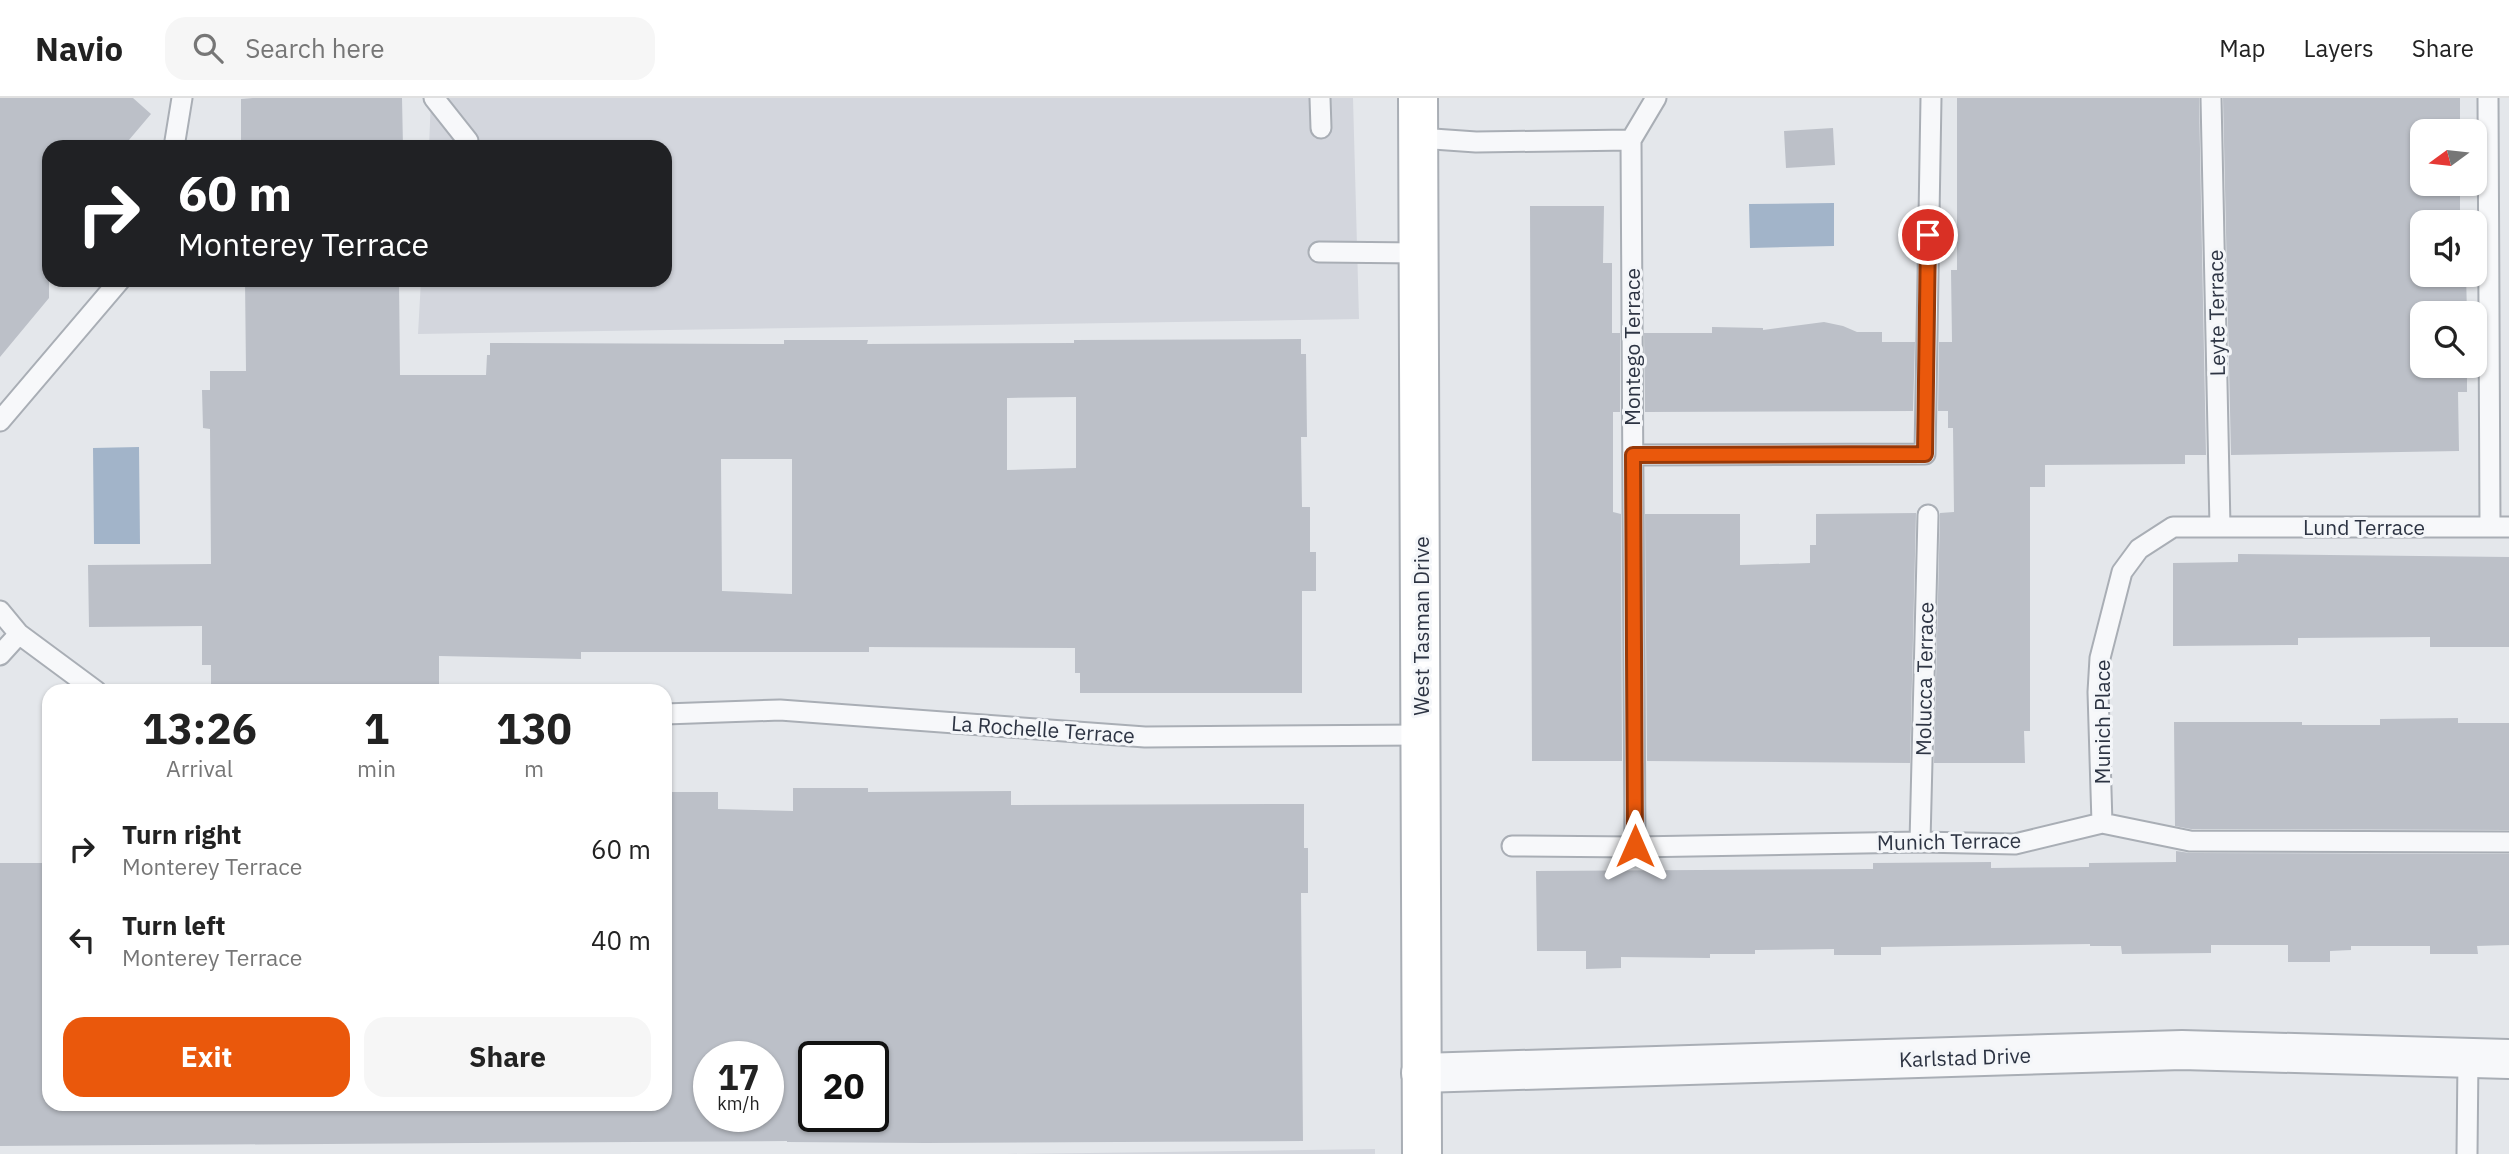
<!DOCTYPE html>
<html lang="en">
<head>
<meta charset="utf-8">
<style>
	body { margin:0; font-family:"IBM Plex Sans",sans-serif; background:#f6f6f6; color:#222; height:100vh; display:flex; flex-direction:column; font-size:26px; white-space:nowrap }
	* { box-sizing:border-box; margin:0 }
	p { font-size:23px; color:#767676 }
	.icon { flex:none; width:38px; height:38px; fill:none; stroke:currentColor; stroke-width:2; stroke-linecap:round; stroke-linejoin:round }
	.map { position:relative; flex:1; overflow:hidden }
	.panel { position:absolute; left:42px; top:586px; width:630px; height:427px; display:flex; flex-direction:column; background:#fff; border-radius:21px; box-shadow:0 2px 5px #0004 }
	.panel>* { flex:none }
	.banner { position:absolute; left:42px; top:42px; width:630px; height:147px; border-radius:21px; box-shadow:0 2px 5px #0004; background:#202124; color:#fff; overflow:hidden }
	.needle { width:46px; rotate:255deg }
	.buttons { position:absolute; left:2410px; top:21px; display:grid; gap:14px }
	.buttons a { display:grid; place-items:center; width:77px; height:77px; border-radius:14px; background:#fff; box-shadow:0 2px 5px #0004; font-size:35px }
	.speed { position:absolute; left:693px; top:943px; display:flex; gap:14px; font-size:35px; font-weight:700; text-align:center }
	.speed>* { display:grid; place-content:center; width:91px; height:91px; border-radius:50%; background:#fff; box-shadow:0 2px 5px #0004; line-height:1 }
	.speed small { font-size:18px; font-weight:400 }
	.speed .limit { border:4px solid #111; border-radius:10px; background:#fff; color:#111 }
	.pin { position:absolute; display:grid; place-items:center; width:60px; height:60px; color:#fff; margin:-30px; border:4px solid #fff; border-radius:50%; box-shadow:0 2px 7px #0007 }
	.me { position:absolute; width:77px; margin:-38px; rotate:0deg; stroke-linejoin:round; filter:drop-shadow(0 0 5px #0008) }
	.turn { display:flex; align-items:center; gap:24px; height:147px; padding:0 21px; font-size:32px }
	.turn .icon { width:91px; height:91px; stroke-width:2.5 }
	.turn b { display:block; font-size:49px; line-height:60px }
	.eta { display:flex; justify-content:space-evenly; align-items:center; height:119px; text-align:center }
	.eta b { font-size:42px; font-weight:700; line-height:49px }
	.primary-button { display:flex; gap:14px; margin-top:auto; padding:14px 21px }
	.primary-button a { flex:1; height:80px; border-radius:21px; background:#ea580c; color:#fff; font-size:28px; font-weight:700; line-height:80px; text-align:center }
	.primary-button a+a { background:#f6f6f6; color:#222 }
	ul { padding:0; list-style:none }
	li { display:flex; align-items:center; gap:21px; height:91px; padding:0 21px }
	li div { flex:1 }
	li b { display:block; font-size:26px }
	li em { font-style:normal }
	header { display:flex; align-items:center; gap:42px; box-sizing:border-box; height:98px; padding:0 35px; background:#fff; border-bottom:2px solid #e0e0e0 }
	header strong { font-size:33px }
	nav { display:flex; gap:38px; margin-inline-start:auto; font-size:24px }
	.search { width:490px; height:63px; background:#f6f6f6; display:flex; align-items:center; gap:18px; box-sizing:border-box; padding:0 24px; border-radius:21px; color:#767676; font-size:26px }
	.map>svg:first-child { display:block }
	.built { fill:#d3d6dd }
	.water { fill:#a2b4c9 }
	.building { fill:#bcc0c8; fill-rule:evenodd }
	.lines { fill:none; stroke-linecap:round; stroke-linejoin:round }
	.lane-casing { stroke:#a9aeb5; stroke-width:23 }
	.street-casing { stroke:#a9aeb5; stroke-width:42 }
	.secondary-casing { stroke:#a9aeb5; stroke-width:42 }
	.lane { stroke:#f7f8fa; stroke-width:19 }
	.street { stroke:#f7f8fa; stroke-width:38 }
	.secondary { stroke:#fff; stroke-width:38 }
	.route-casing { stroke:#983908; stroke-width:18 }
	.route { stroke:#ea580c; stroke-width:12 }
	.labels { text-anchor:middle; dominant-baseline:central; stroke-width:6; stroke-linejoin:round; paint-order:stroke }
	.street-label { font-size:21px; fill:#2d3443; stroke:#f4f6f9 }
</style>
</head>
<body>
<header>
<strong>Navio</strong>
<div class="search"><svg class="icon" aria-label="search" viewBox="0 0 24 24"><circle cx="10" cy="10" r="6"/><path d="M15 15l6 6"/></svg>Search here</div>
<nav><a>Map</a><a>Layers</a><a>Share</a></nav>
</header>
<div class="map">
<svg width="2509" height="1056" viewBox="0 0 2509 1056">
	<rect width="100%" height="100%" fill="#e4e7eb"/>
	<path class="built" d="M 431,0 L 1353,0 L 1359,221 L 418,236 L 421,182 L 665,182 L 665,49 L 429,49 Z
		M 1375,1051 L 1375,1056 L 1007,1056 Z"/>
	<path class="water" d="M 1834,105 L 1834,148 L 1750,150 L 1749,106 Z
		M 139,349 L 140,446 L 94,446 L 93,350 Z"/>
	<path class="building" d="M 0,0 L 133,0 L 151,16 L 123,49 L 49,49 L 49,200 L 0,259 Z
		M 253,0 L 402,0 L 403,49 L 241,49 L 241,1 Z
		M 1957,0 L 2199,0 L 2206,357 L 2185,357 L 2185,366 L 2045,367 L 2045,389 L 2030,389 L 2030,633 L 2024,633 L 2025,665 L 1934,665 L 1940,415 L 1954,414 L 1953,330 L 1948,330 L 1948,313 L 1938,313 L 1939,244 L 1952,244 L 1951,172 L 1957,172 Z
		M 2223,0 L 2460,0 L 2460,33 L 2422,33 L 2422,86 L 2460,86 L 2460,124 L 2422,124 L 2422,177 L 2466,177 L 2467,215 L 2422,215 L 2422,268 L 2467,268 L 2467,294 L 2458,294 L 2459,353 L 2231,357 Z
		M 1833,30 L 1835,67 L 1786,70 L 1784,33 Z
		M 1530,108 L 1604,108 L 1603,165 L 1612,165 L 1612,235 L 1620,235 L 1620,314 L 1613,314 L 1613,414 L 1621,416 L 1622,663 L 1532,663 Z
		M 245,182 L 399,182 L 400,277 L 486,277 L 487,257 L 490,257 L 490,245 L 784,246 L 784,242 L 868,242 L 867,246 L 1074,245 L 1074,242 L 1301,241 L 1301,256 L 1306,256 L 1307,339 L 1301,339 L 1302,409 L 1310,409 L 1310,454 L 1316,454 L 1316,493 L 1302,493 L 1302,595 L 1080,595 L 1080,575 L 1075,575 L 1075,550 L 869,549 L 869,554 L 581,554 L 581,561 L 439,558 L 439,586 L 384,587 L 384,593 L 211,593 L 211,567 L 202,567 L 202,528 L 89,529 L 88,467 L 211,466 L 210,331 L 203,330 L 202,292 L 210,292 L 210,273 L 246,273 ZM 1076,299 L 1076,370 L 1007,372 L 1007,300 ZM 721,361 L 792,361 L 792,496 L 722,493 Z
		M 1824,224 L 1843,228 L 1857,234 L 1882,234 L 1882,244 L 1915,244 L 1913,313 L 1645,314 L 1644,235 L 1712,235 L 1712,229 L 1763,230 L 1763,232 Z
		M 1916,415 L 1910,665 L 1647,663 L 1645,416 L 1740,416 L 1740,467 L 1810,465 L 1810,447 L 1816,447 L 1816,416 Z
		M 2238,456 L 2509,459 L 2509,549 L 2430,549 L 2430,539 L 2298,540 L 2298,547 L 2173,548 L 2173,465 L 2238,464 Z
		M 2458,620 L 2458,625 L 2509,625 L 2509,732 L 2191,731 L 2175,728 L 2174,624 L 2302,624 L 2302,627 L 2380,627 L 2380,621 Z
		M 793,690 L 868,690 L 868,694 L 1011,693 L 1011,707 L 1304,706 L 1304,750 L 1308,750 L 1308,795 L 1301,795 L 1303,1043 L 926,1045 L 787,1044 L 787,1043 L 0,1048 L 0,765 L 49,765 L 49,1006 L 665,1006 L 665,694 L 718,694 L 718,711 L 793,713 ZM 709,959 L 768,959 L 768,1018 L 709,1018 ZM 814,959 L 873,959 L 873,1018 L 814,1018 Z
		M 2176,753 L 2190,755 L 2509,756 L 2509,847 L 2477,848 L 2478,856 L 2430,856 L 2430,848 L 2351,848 L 2351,852 L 2330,853 L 2330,864 L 2288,864 L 2288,847 L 2211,847 L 2211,855 L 2122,856 L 2121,848 L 2090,848 L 2090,846 L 1881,849 L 1881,857 L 1834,857 L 1834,851 L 1755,852 L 1755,856 L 1710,856 L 1710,860 L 1621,859 L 1621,870 L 1586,871 L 1586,853 L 1537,853 L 1536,773 L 1873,771 L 1873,765 L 1991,764 L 1991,770 L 2089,769 L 2089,765 L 2176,764 Z"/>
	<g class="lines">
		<defs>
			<path id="lane" d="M 434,0 L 468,43
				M 1320,0 L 1321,30
				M 2211,0 L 2220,429
				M 2488,0 L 2490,429
				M 1419,40 L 1476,44 L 1631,42
				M 174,49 L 182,0
				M 1319,154 L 1419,155
				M 0,323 L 120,182
				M 1633,357 L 1925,356 L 1931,0
				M 0,513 L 19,536 L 96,593
				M 0,557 L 19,536
				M 665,616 L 780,612 L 1145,639 L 1421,637
				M 2102,725 L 2098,594 L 2100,560 L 2122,474 L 2139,451 L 2173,429 L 2509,429
				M 1920,744 L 1928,417
				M 1512,748 L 1635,749 L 1920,744 L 2015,746 L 2102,725 L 2190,743 L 2509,744
				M 1635,749 L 1631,42 L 1656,0
				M 2467,1056 L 2468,960"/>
			<path id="street" d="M 1421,975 L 2182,952 L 2509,961"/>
			<path id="secondary" d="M 1418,0 L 1422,1056"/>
		</defs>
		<use href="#lane" class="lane-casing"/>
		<use href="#street" class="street-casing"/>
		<use href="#secondary" class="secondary-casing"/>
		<use href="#lane" class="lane"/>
		<use href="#street" class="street"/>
		<use href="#secondary" class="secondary"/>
	</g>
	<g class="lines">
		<defs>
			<path id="route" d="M 1635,748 L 1633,357 L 1925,356 L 1928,137"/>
		</defs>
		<use href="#route" class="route-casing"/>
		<use href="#route" class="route"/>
	</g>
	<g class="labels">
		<g class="street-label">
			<text transform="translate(2216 215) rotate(-91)">Leyte Terrace</text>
			<text transform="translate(1632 249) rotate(-90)">Montego Terrace</text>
			<text x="2364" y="429">Lund Terrace</text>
			<text transform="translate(1421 528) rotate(-90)">West Tasman Drive</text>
			<text transform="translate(1924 581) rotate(-89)">Molucca Terrace</text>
			<text transform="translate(2102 624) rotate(-90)">Munich Place</text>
			<text transform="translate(1043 631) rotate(4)">La Rochelle Terrace</text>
			<text transform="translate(1949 743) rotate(-1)">Munich Terrace</text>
			<text transform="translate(1965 959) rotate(-2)">Karlstad Drive</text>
		</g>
	</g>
</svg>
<div class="buttons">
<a><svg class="needle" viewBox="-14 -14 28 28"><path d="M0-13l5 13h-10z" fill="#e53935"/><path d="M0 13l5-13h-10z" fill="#767676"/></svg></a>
<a><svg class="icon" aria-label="sound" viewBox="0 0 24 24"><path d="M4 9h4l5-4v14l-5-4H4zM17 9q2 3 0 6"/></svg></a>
<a><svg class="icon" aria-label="search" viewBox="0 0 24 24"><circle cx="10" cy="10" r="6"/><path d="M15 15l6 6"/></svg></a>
</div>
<div class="speed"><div>17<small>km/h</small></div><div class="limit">20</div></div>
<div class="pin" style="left:1928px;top:137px;background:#d93025"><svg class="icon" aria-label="arrive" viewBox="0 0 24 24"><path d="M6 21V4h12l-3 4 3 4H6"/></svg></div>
<svg class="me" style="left:1635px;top:748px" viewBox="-20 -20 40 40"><path d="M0-17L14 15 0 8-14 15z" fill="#ea580c" stroke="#fff" stroke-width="4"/></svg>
<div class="banner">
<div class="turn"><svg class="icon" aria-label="right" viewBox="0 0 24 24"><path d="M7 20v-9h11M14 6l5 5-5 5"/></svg><div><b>60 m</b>Monterey Terrace</div></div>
</div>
<section class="panel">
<div class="eta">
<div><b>13:26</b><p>Arrival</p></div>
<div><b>1</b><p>min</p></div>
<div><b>130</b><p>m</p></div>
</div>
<ul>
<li><svg class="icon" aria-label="right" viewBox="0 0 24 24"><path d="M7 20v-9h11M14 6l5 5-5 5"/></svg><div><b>Turn right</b><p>Monterey Terrace</p></div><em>60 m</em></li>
<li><svg class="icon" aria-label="left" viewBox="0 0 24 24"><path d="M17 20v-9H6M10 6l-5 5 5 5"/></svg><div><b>Turn left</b><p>Monterey Terrace</p></div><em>40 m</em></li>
</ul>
<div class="primary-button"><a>Exit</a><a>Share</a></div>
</section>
</div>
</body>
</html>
